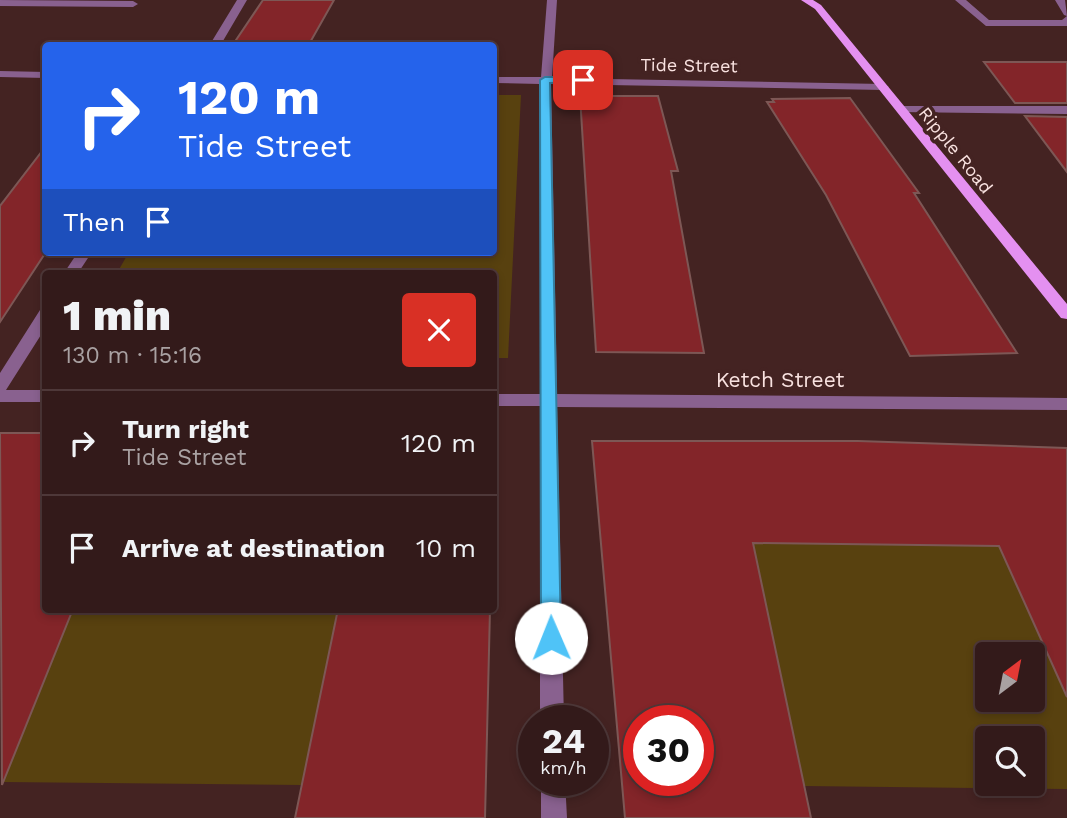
<!DOCTYPE html>
<html lang="en">
<head>
<meta charset="utf-8">
<style>
	body { margin:0; font-family:"Work Sans",sans-serif; background:#3e2727; color:#f1f3f6; height:100vh; display:flex; flex-direction:column; font-size:26px; white-space:nowrap }
	* { box-sizing:border-box; margin:0 }
	p { font-size:23px; color:#a9a1a2 }
	.icon { flex:none; width:38px; height:38px; fill:none; stroke:currentColor; stroke-width:2; stroke-linecap:round; stroke-linejoin:round }
	.map { position:relative; flex:1; overflow:hidden }
	.drawer { position:absolute; left:42px; top:270px; width:455px; height:343px; display:flex; flex-direction:column; background:#331a1a; border-radius:7px; box-shadow:0 4px 10px #0003,0 0 0 2px #4e3839 }
	.drawer>* { flex:none }
	.banner { position:absolute; left:42px; top:42px; width:455px; height:214px; border-radius:7px; box-shadow:0 4px 10px #0003,0 0 0 2px #4e3839; background:#2563eb; color:#fff; overflow:hidden }
	.needle { width:46px; rotate:32deg }
	.tools { position:absolute; left:975px; top:642px; display:grid; gap:14px }
	.tools a { display:grid; place-items:center; width:70px; height:70px; border-radius:7px; background:#331a1a; box-shadow:0 4px 10px #0003,0 0 0 2px #4e3839; font-size:35px }
	.speed { position:absolute; left:518px; top:705px; display:flex; gap:14px; font-size:35px; font-weight:700; text-align:center }
	.speed>* { display:grid; place-content:center; width:91px; height:91px; border-radius:50%; background:#331a1a; box-shadow:0 4px 10px #0003,0 0 0 2px #4e3839; line-height:1 }
	.speed small { font-size:18px; font-weight:400 }
	.speed .limit { border:10px solid #d22; background:#fff; color:#111 }
	.pin { position:absolute; display:grid; place-items:center; width:60px; height:60px; color:#fff; margin:-30px; border-radius:14px; box-shadow:0 4px 10px #0006 }
	.me { position:absolute; width:77px; margin:-38px; rotate:359deg; stroke-linejoin:round; filter:drop-shadow(0 0 5px #0008) }
	.turn { display:flex; align-items:center; gap:24px; height:147px; padding:0 21px; font-size:32px }
	.turn .icon { width:91px; height:91px; stroke-width:2.5 }
	.turn b { display:block; font-size:49px; line-height:60px }
	.then { display:flex; align-items:center; height:66px; padding:0 21px; background:#0003; gap:14px; font-size:26px }
	.round { display:grid; place-items:center; flex:none; width:74px; height:74px; border-radius:7px; background:#3e2727 }
	.headline { display:flex; align-items:center; justify-content:space-between; height:119px; padding:0 21px }
	h1 { font-size:42px; font-weight:800; line-height:52px }
	ul { padding:0; list-style:none }
	li { display:flex; align-items:center; gap:21px; height:105px; padding:0 21px; border-top:2px solid #4e3839 }
	li div { flex:1 }
	li b { display:block; font-size:26px }
	li em { font-style:normal }
	.map>svg:first-child { display:block }
	.green { fill:#58410f; fill-rule:evenodd }
	.building { fill:#832529; stroke:#7d5755; stroke-width:2; fill-rule:evenodd }
	.lines { fill:none; stroke-linecap:round; stroke-linejoin:round }
	.minor { fill:#89618f; fill-rule:evenodd }
	.major { fill:#e490f0; fill-rule:evenodd }
	.route { fill:#4fc3f7; stroke:#337fa1; stroke-width:2 }
	.labels { text-anchor:middle; dominant-baseline:central; stroke-width:7; stroke-linejoin:round; paint-order:stroke }
	.far-street-label { font-size:18px; fill:#f9e2e0; stroke:#442322 }
	.street-label { font-size:21px; fill:#f9e2e0; stroke:#442322 }
</style>
</head>
<body>
<div class="map">
<svg width="1067" height="818" viewBox="0 0 1067 818">
	<rect width="100%" height="100%" fill="#442322"/>
	<path class="green" d="M 494,95 L 521,95 L 508,358 L 494,358 L 494,273 L 117,273 L 129,252 L 494,252 Z
		M 753,543 L 999,546 L 1067,697 L 1067,789 L 804,786 ZM 987,654 L 1032,654 L 1032,700 L 987,700 ZM 987,738 L 1032,738 L 1032,784 L 987,784 Z
		M 73,609 L 338,609 L 302,785 L 3,782 Z"/>
	<path class="building" d="M 263,0 L 334,0 L 308,46 L 232,46 Z
		M 984,62 L 1067,62 L 1067,103 L 1015,103 Z
		M 580,96 L 658,96 L 678,171 L 671,171 L 704,353 L 596,352 Z
		M 850,98 L 919,193 L 914,193 L 1017,353 L 910,356 L 826,195 L 767,102 L 774,102 L 772,99 Z
		M 1025,116 L 1067,117 L 1067,172 Z
		M 46,146 L 46,252 L 0,322 L 0,206 Z
		M 0,433 L 46,433 L 46,609 L 73,609 L 2,785 Z
		M 592,441 L 858,441 L 1067,448 L 1067,697 L 999,546 L 753,543 L 811,818 L 625,818 ZM 639,721 L 698,721 L 698,780 L 639,780 Z
		M 338,609 L 490,609 L 485,818 L 295,818 Z"/>
	<g class="lines">
		<path class="minor" d="M 0,0 L 133,1 L 138,4 L 133,7 L 0,6 Z
			M 237,0 L 247,0 L 220,46 L 209,46 Z
			M 547,0 L 557,0 L 552,78 L 883,84 L 889,87 L 883,90 L 551,84 L 557,394 L 1067,398 L 1067,410 L 557,407 L 564,721 L 540,721 L 540,406 L 494,406 L 494,394 L 540,394 L 540,84 L 494,83 L 494,77 L 541,77 Z
			M 955,0 L 966,0 L 989,20 L 1062,20 L 1067,16 L 1067,26 L 986,26 Z
			M 1055,0 L 1065,0 L 1067,16 L 1064,15 Z
			M 0,71 L 46,72 L 46,78 L 0,77 Z
			M 902,106 L 1067,106 L 1067,114 L 898,112 L 898,108 Z
			M 78,252 L 92,252 L 78,273 L 64,273 Z
			M 46,309 L 46,327 L 6,390 L 46,390 L 46,402 L 0,402 L 0,373 L 40,310 Z
			M 541,780 L 565,780 L 567,818 L 541,818 Z"/>
		<path class="major" d="M 801,0 L 813,0 L 821,5 L 1067,304 L 1067,319 L 1061,318 L 815,9 Z"/>
	</g>
	<path class="route" d="M 583,77 L 586,78 L 586,82 L 550,83 L 561,638 L 558,644 L 551,647 L 544,644 L 541,638 L 540,80 L 545,77 Z"/>
	<g class="labels">
		<g class="far-street-label">
			<text transform="translate(689 65) rotate(1)">Tide Street</text>
			<text transform="translate(956 150) rotate(51)">Ripple Road</text>
		</g>
		<g class="street-label">
			<text x="780" y="379">Ketch Street</text>
		</g>
	</g>
</svg>
<div class="tools">
<a><svg class="needle" viewBox="-14 -14 28 28"><path d="M0-13l5 13h-10z" fill="#e53935"/><path d="M0 13l5-13h-10z" fill="#a9a1a2"/></svg></a>
<a><svg class="icon" aria-label="search" viewBox="0 0 24 24"><circle cx="10" cy="10" r="6"/><path d="M15 15l6 6"/></svg></a>
</div>
<div class="speed"><div>24<small>km/h</small></div><div class="limit">30</div></div>
<div class="pin" style="left:583px;top:80px;background:#d93025"><svg class="icon" aria-label="arrive" viewBox="0 0 24 24"><path d="M6 21V4h12l-3 4 3 4H6"/></svg></div>
<svg class="me" style="left:551px;top:638px" viewBox="-20 -20 40 40"><circle r="19" fill="#fff"/><path d="M0-13L10 11 0 6-10 11z" fill="#4fc3f7"/></svg>
<div class="banner">
<div class="turn"><svg class="icon" aria-label="right" viewBox="0 0 24 24"><path d="M7 20v-9h11M14 6l5 5-5 5"/></svg><div><b>120 m</b>Tide Street</div></div>
<div class="then">Then<svg class="icon" aria-label="arrive" viewBox="0 0 24 24"><path d="M6 21V4h12l-3 4 3 4H6"/></svg></div>
</div>
<section class="drawer">
<div class="headline"><div><h1>1 min</h1><p>130 m · 15:16</p></div><a class="round" style="background:#d93025;color:#fff"><svg class="icon" aria-label="close" viewBox="0 0 24 24"><path d="M6 6l12 12M18 6L6 18"/></svg></a></div>
<ul>
<li><svg class="icon" aria-label="right" viewBox="0 0 24 24"><path d="M7 20v-9h11M14 6l5 5-5 5"/></svg><div><b>Turn right</b><p>Tide Street</p></div><em>120 m</em></li>
<li><svg class="icon" aria-label="arrive" viewBox="0 0 24 24"><path d="M6 21V4h12l-3 4 3 4H6"/></svg><div><b>Arrive at destination</b></div><em>10 m</em></li>
</ul>
</section>
</div>
</body>
</html>
